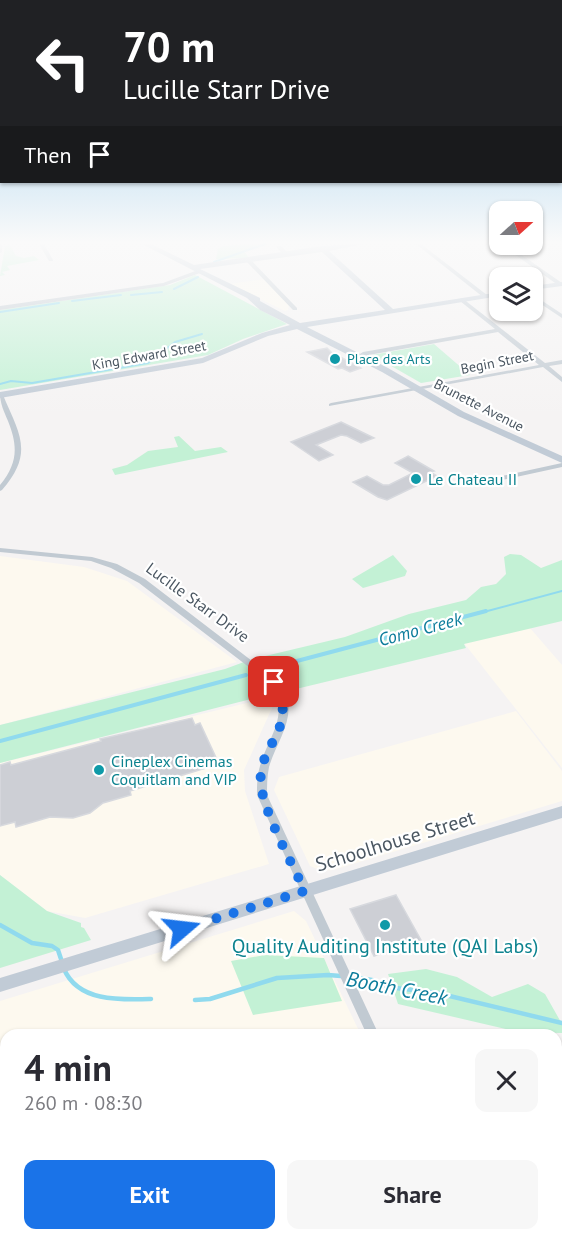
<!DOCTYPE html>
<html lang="en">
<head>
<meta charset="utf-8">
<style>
	body { margin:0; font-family:"PT Sans",sans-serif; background:#f7f7f7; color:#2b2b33; height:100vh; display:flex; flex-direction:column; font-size:22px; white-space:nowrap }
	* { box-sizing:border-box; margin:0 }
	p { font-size:20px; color:#7c7c81 }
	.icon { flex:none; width:33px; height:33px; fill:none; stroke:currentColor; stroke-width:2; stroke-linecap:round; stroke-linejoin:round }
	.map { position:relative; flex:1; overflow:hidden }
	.side { position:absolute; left:0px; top:1029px; width:562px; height:212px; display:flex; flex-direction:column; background:#fff; border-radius:18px 18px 0 0; box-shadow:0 2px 4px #0004 }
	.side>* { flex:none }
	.guide { position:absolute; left:0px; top:0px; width:562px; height:183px; box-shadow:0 2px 4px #0004; background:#202124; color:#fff; overflow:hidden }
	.needle { width:39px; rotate:69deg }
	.buttons { position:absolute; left:489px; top:201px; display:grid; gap:12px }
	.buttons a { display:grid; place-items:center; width:54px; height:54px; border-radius:12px; background:#fff; box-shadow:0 2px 4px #0004; font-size:30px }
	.pin { position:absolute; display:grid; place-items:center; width:51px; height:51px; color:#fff; margin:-26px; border-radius:12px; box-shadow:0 3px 9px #0006 }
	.me { position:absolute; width:66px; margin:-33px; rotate:73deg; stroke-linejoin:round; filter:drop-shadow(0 0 4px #0008) }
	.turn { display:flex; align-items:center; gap:21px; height:126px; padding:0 24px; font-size:27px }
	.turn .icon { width:78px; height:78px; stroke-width:2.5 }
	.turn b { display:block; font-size:42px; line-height:51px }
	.then { display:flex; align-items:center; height:57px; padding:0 24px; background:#0003; gap:12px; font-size:22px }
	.round { display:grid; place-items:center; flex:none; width:63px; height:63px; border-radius:12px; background:#f7f7f7 }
	.headline { display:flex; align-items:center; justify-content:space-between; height:102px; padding:0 24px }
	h1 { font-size:36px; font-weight:600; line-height:45px }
	.cta { display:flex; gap:12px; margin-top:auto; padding:12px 24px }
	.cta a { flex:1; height:69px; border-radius:12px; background:#1a73e8; color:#fff; font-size:24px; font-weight:600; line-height:69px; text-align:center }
	.cta a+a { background:#f7f7f7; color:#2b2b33 }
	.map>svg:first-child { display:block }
	.commercial { fill:#fdf9ef }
	.green { fill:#c3f1d5 }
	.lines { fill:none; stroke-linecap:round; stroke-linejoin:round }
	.stream-far2 { stroke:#90daee; stroke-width:2 }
	.stream-far1 { stroke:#90daee; stroke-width:4 }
	.stream { stroke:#90daee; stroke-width:4.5 }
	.building { fill:#cdcfd5; stroke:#d7d9de; stroke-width:1.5 }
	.street { fill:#c1cad2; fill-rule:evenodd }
	.secondary { fill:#c1cbd6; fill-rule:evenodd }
	.route { stroke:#1a73e8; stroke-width:10; stroke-dasharray:0 18 }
	.culture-dot { fill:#0f9aa8; stroke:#fff; stroke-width:2 }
	.labels { text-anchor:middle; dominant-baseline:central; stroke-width:4.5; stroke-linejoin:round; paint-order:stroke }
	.far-street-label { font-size:14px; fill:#4a5661; stroke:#fff }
	.far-culture-label { font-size:14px; fill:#0d838f; stroke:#fff; text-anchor:start }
	.culture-label { font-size:16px; fill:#0d838f; stroke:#fff; text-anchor:start }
	.street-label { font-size:16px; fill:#4a5661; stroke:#fff }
	.water-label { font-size:18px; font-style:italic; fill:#0c7c9b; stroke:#fff }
	.near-street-label { font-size:20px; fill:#4a5661; stroke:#fff }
	.near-culture-label { font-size:20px; fill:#0d838f; stroke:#fff }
	.near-water-label { font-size:21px; font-style:italic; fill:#0c7c9b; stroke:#fff }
</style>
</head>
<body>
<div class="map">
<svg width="562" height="1240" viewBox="0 0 562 1240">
	<rect width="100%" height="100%" fill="#f5f3f3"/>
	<path class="commercial" d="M 264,279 L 289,305 L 288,310 L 285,311 L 229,284 Z
		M 0,556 L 84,567 L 127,581 L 237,662 L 0,725 Z
		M 530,628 L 562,665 L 562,768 L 464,643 Z
		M 271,697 L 272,708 L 244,770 L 245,791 L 269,864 L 85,918 L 47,911 L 0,875 L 0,763 Z
		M 516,711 L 562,771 L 562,801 L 333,870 L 322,871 L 310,866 L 274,790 L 279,777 Z
		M 294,911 L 306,921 L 361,1035 L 6,1035 L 6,1234 L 457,1234 L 460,1240 L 0,1240 L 0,1001 Z"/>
	<path class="green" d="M 250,244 L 272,244 L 244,251 L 249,258 L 216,259 L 218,249 L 223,246 Z
		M 10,245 L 16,256 L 24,258 L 34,256 L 39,260 L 7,266 L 10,270 L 2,272 L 5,275 L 0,276 L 5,246 Z
		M 195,275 L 287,324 L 243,339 L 208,355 L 0,390 L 0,310 L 170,285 Z
		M 434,344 L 470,375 L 421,383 L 372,355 Z
		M 179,436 L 195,451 L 221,447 L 228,452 L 115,475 L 112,469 L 127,465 L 148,451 L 178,447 L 174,437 Z
		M 510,554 L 521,555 L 541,568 L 562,560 L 562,621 L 464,644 L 466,648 L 296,689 L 293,687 L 290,688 L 279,672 L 261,657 L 345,637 L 409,614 L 466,600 L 481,587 L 496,584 L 506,574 L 504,557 Z
		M 393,555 L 407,571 L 405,576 L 363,588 L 352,579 Z
		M 244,662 L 263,677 L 271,694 L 0,763 L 0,725 L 225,669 Z
		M 0,875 L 47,911 L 81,923 L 81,927 L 84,928 L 91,940 L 0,968 Z
		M 265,955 L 324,958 L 342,1001 L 253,1015 L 231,961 Z
		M 426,969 L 457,977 L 492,997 L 528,984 L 545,994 L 562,1024 L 562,1033 L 519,1032 L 398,1004 L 388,974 Z"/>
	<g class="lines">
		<path class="stream-far2" d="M 214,262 L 265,244
			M 174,289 L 198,277
			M 131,295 L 162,292
			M 72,301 L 121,295
			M 0,312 L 59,303
			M 0,384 L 11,381 L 32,383 L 148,363 L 175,342 L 202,334
			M 480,613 L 562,591"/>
		<path class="stream-far1" d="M 278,666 L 486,611
			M 0,741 L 246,675"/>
		<path class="stream" d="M 0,925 L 32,943 L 52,946 L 58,950 L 62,962
			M 64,969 C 78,1002 120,1000 151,999
			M 195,1000 L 210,999 L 277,978 L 328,975 L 354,977 L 372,980 L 388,987 L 437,993 L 562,1023"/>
	</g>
	<path class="building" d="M 327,348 L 335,356 L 337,355 L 361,368 L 350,372 L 342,368 L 338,369 L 307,352 Z
		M 341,422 L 374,438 L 361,443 L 347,436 L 341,435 L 316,445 L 333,455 L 319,461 L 291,442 Z
		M 408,456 L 434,471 L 430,472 L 437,476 L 387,500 L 378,497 L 353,482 L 367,476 L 383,485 L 389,485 L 413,473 L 395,463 Z
		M 192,718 L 195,725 L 200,723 L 219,764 L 130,791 L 131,795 L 103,803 L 90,813 L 73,818 L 50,817 L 16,827 L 15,822 L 0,826 L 0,765 L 10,762 L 11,765 L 101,741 L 100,739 Z
		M 396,895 L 421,940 L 374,956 L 350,909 Z"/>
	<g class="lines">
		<path class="street" d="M 39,244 L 44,244 L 53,260 L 53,261 L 49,261 Z
			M 416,244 L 421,244 L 487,295 L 487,297 L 483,297 Z
			M 500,244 L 506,244 L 562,283 L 562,285 L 558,285 Z
			M 0,245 L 2,246 L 2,252 L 0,253 Z
			M 277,246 L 281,246 L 289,254 L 289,256 L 285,256 L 277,248 Z
			M 247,260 L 251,260 L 297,308 L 297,310 L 293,310 L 247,262 Z
			M 198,270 L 200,271 L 200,273 L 164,286 L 0,310 L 0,306 L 163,283 Z
			M 532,294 L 562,314 L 562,318 L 532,298 Z
			M 462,298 L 545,363 L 562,360 L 562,364 L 549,366 L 562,377 L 562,382 L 543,367 L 329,406 L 329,404 L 331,403 L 539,365 L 498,332 L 363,356 L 360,354 L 363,352 L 495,329 L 460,301 L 460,299 Z
			M 0,393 L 3,395 C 20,435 34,453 2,490 L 0,491 L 0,485 C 18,463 18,446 8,421 C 4,411 0,404 0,393 Z
			M 562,463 L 562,467 L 475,486 L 472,484 L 475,482 Z
			M 0,548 L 92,557 L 117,564 L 145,579 L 277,680 C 281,686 286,693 288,701 C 292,724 275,746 269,767 C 267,777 267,785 267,795 L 379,1035 L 367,1035 L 257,795 C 257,785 257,776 260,766 C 269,735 290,716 271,684 L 139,583 L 111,568 L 91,561 L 0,552 Z
			M 464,1234 L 479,1234 L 481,1240 L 467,1240 Z"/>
		<path class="secondary" d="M 142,244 L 151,244 L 194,265 L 322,246 L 363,244 L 329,251 L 393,309 L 500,292 L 500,296 L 307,327 L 388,368 L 464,412 L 562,456 L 562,463 L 458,416 L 382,372 L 297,329 L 268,336 L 203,363 L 0,398 L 0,392 L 202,358 L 262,333 L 290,325 L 260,310 L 247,298 ZM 322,252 L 385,310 L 300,323 L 260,301 L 260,298 L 200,269 Z
			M 562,282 L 562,286 L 532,290 L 532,286 Z
			M 562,806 L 562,818 L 0,992 L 0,978 Z"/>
	</g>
	<linearGradient id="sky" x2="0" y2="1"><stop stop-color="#85c3ea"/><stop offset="0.58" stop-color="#fafafa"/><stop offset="1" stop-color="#fafafa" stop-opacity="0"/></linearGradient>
	<rect width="562" height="418" fill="url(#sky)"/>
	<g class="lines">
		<path class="route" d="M 182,929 L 305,891 C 292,864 264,813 261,785 C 256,744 301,730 274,682"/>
	</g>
	<g class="culture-dot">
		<circle cx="335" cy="359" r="6"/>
		<circle cx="416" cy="479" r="6"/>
		<circle cx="99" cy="770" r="6"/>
		<circle cx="385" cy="925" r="6"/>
	</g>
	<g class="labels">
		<g class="far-street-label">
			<text transform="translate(149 355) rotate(-10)">King Edward Street</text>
			<text transform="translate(497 362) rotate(-11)">Begin Street</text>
			<text transform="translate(479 405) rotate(27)">Brunette Avenue</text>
		</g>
		<g class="far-culture-label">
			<text x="347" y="359">Place des Arts</text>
		</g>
		<g class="culture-label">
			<text x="428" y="479">Le Chateau II</text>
			<text x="111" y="761">Cineplex Cinemas<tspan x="111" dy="18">Coquitlam and VIP</tspan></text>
		</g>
		<g class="street-label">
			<text transform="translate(198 602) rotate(36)">Lucille Starr Drive</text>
		</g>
		<g class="water-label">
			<text transform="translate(420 629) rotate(-15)">Como Creek</text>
		</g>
		<g class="near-street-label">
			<text transform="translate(395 841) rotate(-17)">Schoolhouse Street</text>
		</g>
		<g class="near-culture-label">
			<text x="385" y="946">Quality Auditing Institute (QAI Labs)</text>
		</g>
		<g class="near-water-label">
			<text transform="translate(397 988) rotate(11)">Booth Creek</text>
		</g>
	</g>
</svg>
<div class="buttons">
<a><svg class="needle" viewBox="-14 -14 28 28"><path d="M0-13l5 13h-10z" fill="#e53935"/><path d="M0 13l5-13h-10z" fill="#7c7c81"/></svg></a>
<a><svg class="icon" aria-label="layers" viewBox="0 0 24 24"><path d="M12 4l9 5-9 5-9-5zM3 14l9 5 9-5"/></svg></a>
</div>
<div class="pin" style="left:274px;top:682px;background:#d93025"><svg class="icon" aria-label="arrive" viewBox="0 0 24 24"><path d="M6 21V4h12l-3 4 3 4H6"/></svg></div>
<svg class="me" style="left:182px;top:929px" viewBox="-20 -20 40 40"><path d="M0-17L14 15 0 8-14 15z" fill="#1a73e8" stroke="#fff" stroke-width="4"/></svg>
<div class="guide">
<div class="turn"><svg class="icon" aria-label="left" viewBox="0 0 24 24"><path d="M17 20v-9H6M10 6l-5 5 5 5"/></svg><div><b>70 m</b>Lucille Starr Drive</div></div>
<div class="then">Then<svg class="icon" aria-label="arrive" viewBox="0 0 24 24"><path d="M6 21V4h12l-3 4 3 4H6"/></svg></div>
</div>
<section class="side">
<div class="headline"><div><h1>4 min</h1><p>260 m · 08:30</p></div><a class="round"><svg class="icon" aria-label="close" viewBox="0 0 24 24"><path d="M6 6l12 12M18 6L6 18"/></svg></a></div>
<div class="cta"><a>Exit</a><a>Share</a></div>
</section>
</div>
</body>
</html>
